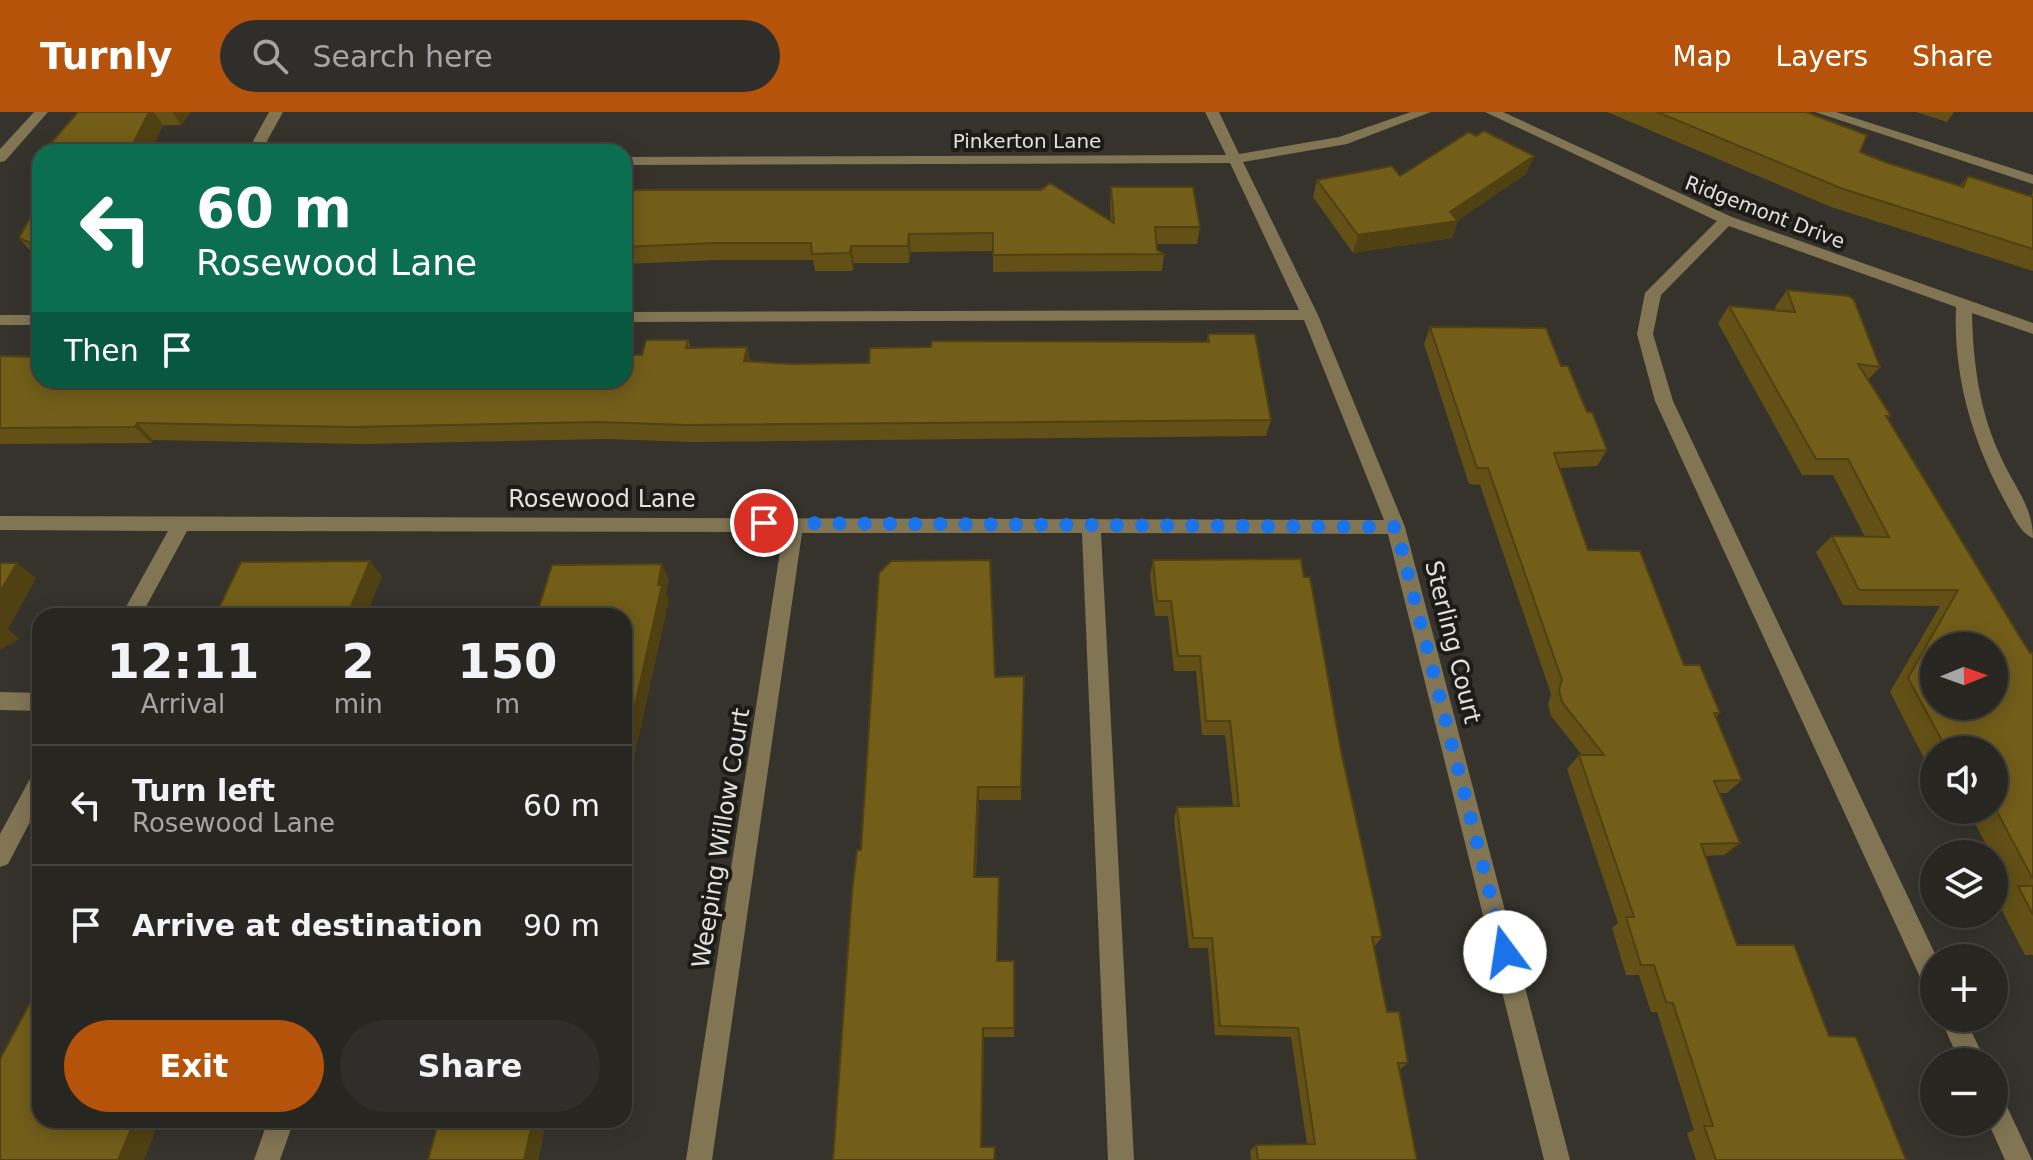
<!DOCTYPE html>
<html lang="en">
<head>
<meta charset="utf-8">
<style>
	body { margin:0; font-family:"DejaVu Sans",sans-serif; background:#302e2a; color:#f1f3f6; height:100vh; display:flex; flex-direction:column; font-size:30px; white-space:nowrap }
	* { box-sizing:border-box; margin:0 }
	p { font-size:26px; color:#a5a5a5 }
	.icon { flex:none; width:44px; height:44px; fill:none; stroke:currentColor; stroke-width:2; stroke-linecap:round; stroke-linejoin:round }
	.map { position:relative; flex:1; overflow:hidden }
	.sheet { position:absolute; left:32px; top:496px; width:600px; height:520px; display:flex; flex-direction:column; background:#282621; border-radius:24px; box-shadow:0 4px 20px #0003,0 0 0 2px #44433f }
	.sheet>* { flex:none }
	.hud { position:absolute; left:32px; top:32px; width:600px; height:244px; border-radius:24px; box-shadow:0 4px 20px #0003,0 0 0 2px #44433f; background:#0b6e4f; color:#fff; overflow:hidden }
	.needle { width:52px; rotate:89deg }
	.buttons { position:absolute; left:1920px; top:520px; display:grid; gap:16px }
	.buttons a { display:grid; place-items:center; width:88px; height:88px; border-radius:50%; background:#282621; box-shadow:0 4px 20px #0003,0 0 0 2px #44433f; font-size:40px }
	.pin { position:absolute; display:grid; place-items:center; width:68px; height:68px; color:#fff; margin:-34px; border:4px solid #fff; border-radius:50%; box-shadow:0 2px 8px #0007 }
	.me { position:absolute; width:88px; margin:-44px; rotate:346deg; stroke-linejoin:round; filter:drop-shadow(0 0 6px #0008) }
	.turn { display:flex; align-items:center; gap:28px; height:168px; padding:0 32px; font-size:36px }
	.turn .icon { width:104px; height:104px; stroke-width:2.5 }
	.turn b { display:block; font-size:56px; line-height:68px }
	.then { display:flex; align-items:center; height:76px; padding:0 32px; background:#0003; gap:16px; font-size:30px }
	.eta { display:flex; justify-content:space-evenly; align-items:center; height:136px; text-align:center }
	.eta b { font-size:48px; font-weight:800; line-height:56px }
	.primary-button { display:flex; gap:16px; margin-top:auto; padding:16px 32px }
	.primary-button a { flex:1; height:92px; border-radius:48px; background:#b45309; color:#fff; font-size:32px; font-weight:800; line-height:92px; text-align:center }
	.primary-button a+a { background:#302e2a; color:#f1f3f6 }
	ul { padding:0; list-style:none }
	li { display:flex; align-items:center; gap:24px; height:120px; padding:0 32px; border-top:2px solid #44433f }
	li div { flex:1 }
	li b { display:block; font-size:30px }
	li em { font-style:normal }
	header { display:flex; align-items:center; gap:48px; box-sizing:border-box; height:112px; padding:0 40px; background:#b45309; color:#fff }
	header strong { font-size:38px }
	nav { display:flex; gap:44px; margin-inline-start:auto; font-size:28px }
	.search { width:560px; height:72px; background:#302e2a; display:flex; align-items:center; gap:20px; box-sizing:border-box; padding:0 28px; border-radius:44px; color:#a5a5a5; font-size:30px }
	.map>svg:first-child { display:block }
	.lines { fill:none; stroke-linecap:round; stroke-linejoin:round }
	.minor { fill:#817554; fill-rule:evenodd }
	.wall { fill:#625016 }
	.shaded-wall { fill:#504112 }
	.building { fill:#725d19; stroke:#504112; stroke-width:2; fill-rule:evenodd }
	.route { stroke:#1a73e8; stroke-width:14; stroke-dasharray:0 25.2 }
	.labels { text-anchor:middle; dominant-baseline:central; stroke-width:8; stroke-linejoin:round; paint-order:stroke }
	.far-street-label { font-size:20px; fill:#e2e0dc; stroke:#1c1b17 }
	.street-label { font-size:24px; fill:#e2e0dc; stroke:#1c1b17 }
</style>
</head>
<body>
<header>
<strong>Turnly</strong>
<div class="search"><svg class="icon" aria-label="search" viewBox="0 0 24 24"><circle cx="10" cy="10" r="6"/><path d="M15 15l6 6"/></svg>Search here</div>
<nav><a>Map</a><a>Layers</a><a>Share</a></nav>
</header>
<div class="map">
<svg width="2033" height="1048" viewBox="0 0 2033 1048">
	<rect width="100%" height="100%" fill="#35332c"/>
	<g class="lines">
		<path class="minor" d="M 34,0 L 48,0 L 5,49 L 0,50 L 0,37 Z
			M 269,0 L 283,0 L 267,29 L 274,40 L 260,40 L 253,29 Z
			M 1205,0 L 1219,0 L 1239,42 L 1339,25 L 1411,0 L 1431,0 L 1347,32 L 1243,50 L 1318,203 L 1405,415 L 1570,1048 L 1544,1048 L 1388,422 L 1101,421 L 1134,1048 L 1108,1048 L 1082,421 L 802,421 L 712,1048 L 686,1048 L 783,420 L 187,419 L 141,504 L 121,504 L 168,419 L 0,418 L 0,404 L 1384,408 L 1304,208 L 624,210 L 624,200 L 1299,198 L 1230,51 L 624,53 L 624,45 L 1226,43 Z
			M 1485,0 L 1503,0 L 1732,105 L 2033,211 L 2033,222 L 1972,201 C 1973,249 1979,297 1999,341 C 2012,372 2033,393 2033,426 C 2021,422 2013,404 2007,393 C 1973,331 1953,266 1956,195 L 1729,114 L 1661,183 L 1653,222 L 1673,289 L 1937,846 L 1934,846 L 1934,879 L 1925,876 L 1655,289 L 1637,222 L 1645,181 L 1717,109 Z
			M 1815,0 L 1836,0 L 2033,63 L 2033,72 Z
			M 0,203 L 40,203 L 40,213 L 0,213 Z
			M 0,580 L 40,581 L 40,599 L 0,598 Z
			M 40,660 L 40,691 L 8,752 L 0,755 L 0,722 L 32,663 Z
			M 1940,906 L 1965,906 L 1986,950 L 1960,950 Z
			M 1994,982 L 2003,986 L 2032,1048 L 2005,1048 L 1988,1010 L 1994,1010 Z
			M 268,1008 L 294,1008 L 280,1048 L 254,1048 Z"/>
	</g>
	<path class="wall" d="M 78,0 L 191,0 L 181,13 L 163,13 L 150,40 L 43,40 Z
		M 1607,0 L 1806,0 L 1860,40 L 1885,50 L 1960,74 L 1968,64 L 2032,84 L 2033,75 L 2033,159 L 1831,95 Z
		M 1916,0 L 1954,0 L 1947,10 Z
		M 1526,62 L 1458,108 L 1452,126 L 1353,141 L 1313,85 L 1317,68 L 1400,64 Z
		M 1111,75 L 1200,115 L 1197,132 L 1157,132 L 1157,138 L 1164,142 L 1162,159 L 993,160 L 993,139 L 911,140 L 909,151 L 854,151 L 853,159 L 815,159 L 813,148 L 719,148 L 624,152 L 624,78 L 1111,109 L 1110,92 Z
		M 40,87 L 40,146 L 34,143 L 19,126 Z
		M 1787,178 L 1880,255 L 1868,268 L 1891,304 L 1888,306 L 2030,541 L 2033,541 L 2033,843 L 2025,843 L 1995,785 L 2009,778 L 1994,748 L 1994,742 L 1991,742 L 1968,698 L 1994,698 L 1994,638 L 1934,638 L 1934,650 L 1926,650 L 1890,580 L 1940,494 L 1843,493 L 1816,440 L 1832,424 L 1865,425 L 1833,363 L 1802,363 L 1718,211 L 1729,194 L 1776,199 L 1775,195 Z
		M 1430,215 L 1561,254 L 1607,338 L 1597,354 L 1560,356 L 1588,438 L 1684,553 L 1720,601 L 1716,605 L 1742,668 L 1727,681 L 1719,681 L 1740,731 L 1724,743 L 1705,744 L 1737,833 L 1829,924 L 1906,1048 L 1696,1048 L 1687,1021 L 1694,1018 L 1657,900 L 1651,900 L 1639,863 L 1626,863 L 1612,816 L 1618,811 L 1567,657 L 1579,643 L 1582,643 L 1551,604 L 1548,592 L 1551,582 L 1480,373 L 1469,372 L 1424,232 Z
		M 1208,222 L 1271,308 L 1266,324 L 693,330 L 606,327 L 364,332 L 153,328 L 151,331 L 0,332 L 0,244 L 40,268 L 642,243 L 688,228 L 691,236 L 747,235 L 751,250 L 791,252 L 869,251 L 1207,230 Z
		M 1153,448 L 1304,465 L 1382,825 L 1374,835 L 1387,900 L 1408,951 L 1399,958 L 1417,1048 L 1251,1048 L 1250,1039 L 1256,1033 L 1307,1032 L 1291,925 L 1215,923 L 1208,836 L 1189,836 L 1174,707 L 1177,695 L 1233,694 L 1225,623 L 1202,623 L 1196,559 L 1174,559 L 1168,504 L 1155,504 L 1150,464 Z
		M 1024,564 L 1021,688 L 979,688 L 976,765 L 999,765 L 997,849 L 1014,849 L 1014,925 L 984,925 L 982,1035 L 995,1035 L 995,1048 L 833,1048 L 861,738 L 995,565 Z
		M 362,1008 L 550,1008 L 548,1014 L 545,1014 L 538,1048 L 428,1048 L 437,1013 L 372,1012 Z"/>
	<path class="shaded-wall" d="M 149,0 L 154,0 L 163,13 L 150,40 L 129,40 Z
		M 172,0 L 191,0 L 181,13 Z
		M 1534,44 L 1526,62 L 1455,110 L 1458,109 L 1452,126 L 1353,141 L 1358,123 L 1450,100 Z
		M 909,122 L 911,140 L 909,151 L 908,134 Z
		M 851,134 L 854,151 L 853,159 L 850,141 Z
		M 747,235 L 752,252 L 744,249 Z
		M 137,311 L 153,328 L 151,331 L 135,315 Z
		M 370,449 L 382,464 L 366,504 L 353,504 L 349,499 Z
		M 17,451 L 36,466 L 8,517 L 19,527 L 0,538 L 0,480 Z
		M 662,452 L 669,468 L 666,481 L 669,488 L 624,692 L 624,642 Z
		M 978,675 L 979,688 L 975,777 L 974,765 Z
		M 983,916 L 984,925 L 982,1041 L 981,1035 Z
		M 135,1008 L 160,1008 L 144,1048 L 118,1048 Z
		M 533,1008 L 545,1014 L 538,1048 L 524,1048 Z
		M 537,1008 L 550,1008 L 548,1014 Z"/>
	<path class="building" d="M 78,0 L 149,0 L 129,40 L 43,40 Z
		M 1657,0 L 1806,0 L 1867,23 L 1860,40 L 1885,50 L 1963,75 L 1968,64 L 2033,85 L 2033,137 L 1843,77 Z
		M 1484,19 L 1534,44 L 1450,100 L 1458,109 L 1358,123 L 1317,68 L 1392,54 L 1400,64 L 1469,20 L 1476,24 Z
		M 1050,71 L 1114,111 L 1111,75 L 1193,75 L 1200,115 L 1155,115 L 1157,138 L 1164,142 L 993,143 L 993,121 L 909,122 L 908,134 L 851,134 L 850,141 L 812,142 L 811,131 L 714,131 L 624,135 L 624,78 L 1041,78 Z
		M 40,87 L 40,135 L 19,126 Z
		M 1787,178 L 1849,184 L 1854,188 L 1880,255 L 1858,252 L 1891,304 L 1886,304 L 2015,517 L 2030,541 L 2033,541 L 2033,767 L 1994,694 L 1994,638 L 1964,638 L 1963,636 L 1946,636 L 1908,566 L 1958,478 L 1859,478 L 1832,424 L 1889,425 L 1848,347 L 1816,347 L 1729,194 L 1795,200 ZM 1934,534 L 1994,534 L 1994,594 L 1934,594 Z
		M 1430,215 L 1546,216 L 1561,254 L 1568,254 L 1587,300 L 1592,300 L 1607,338 L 1554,341 L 1588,438 L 1640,439 L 1684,553 L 1700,553 L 1720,601 L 1714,601 L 1742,668 L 1714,669 L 1740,731 L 1701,732 L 1737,833 L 1794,833 L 1829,924 L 1856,925 L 1906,1048 L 1716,1048 L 1704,1014 L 1713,1014 L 1673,891 L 1666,890 L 1654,853 L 1641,853 L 1626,805 L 1634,805 L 1579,643 L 1604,643 L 1562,590 L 1559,578 L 1562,568 L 1488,356 L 1477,356 Z
		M 1208,222 L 1255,222 L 1271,308 L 687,313 L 599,310 L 352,315 L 137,311 L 135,315 L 0,316 L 0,244 L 40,245 L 40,268 L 624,268 L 624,243 L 642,243 L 646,228 L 688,228 L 686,236 L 747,235 L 744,249 L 791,252 L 869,251 L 870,236 L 931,235 L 932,229 L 1209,230 Z
		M 1301,447 L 1304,465 L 1310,465 L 1341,639 L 1382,825 L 1372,825 L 1387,900 L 1399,900 L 1408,951 L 1398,951 L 1417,1048 L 1258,1048 L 1256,1033 L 1315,1032 L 1298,916 L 1220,914 L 1212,826 L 1193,826 L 1177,695 L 1239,694 L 1230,609 L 1206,609 L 1200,544 L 1178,544 L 1171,489 L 1157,489 L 1153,448 Z
		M 990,448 L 995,565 L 1024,564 L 1021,675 L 978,675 L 974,765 L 999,765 L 997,849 L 1014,849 L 1014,916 L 983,916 L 981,1035 L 995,1035 L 994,1048 L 833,1048 L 852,781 L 857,738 L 861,738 L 879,461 L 891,449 Z
		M 370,449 L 349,499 L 357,499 L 355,504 L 215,504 L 241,450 Z
		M 0,451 L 17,451 L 0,480 Z
		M 662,452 L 658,473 L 662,473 L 624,642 L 624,504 L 509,504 L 510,499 L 538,498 L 552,453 Z
		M 2018,774 L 2033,774 L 2033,803 Z
		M 40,872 L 40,1008 L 135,1008 L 118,1048 L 0,1048 L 0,947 Z
		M 439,1008 L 533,1008 L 524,1048 L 428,1048 Z"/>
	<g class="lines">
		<path class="route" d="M 764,411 L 1396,415 L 1505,840"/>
	</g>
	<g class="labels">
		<g class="far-street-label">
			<text x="1027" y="29">Pinkerton Lane</text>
			<text transform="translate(1765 100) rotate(21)">Ridgemont Drive</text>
		</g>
		<g class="street-label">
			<text x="602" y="387">Rosewood Lane</text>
			<text transform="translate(1453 530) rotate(76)">Sterling Court</text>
			<text transform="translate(721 726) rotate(-81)">Weeping Willow Court</text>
		</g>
	</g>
</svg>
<div class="buttons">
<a><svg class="needle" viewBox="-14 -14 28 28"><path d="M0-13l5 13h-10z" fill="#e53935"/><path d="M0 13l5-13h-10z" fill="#a5a5a5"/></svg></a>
<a><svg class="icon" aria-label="sound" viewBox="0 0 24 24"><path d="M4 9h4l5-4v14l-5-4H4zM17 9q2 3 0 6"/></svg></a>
<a><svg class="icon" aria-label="layers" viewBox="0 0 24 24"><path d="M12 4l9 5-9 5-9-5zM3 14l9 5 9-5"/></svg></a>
<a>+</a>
<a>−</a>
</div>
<div class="pin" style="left:764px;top:411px;background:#d93025"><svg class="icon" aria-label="arrive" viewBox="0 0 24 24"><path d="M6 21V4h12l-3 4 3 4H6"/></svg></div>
<svg class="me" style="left:1505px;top:840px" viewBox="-20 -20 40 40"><circle r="19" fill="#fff"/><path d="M0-13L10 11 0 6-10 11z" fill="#1a73e8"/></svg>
<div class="hud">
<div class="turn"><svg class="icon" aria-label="left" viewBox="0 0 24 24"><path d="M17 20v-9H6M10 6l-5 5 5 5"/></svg><div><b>60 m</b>Rosewood Lane</div></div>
<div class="then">Then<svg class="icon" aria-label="arrive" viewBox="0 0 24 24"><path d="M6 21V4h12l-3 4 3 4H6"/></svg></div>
</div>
<section class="sheet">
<div class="eta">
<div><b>12:11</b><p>Arrival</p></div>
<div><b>2</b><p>min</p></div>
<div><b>150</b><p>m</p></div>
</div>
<ul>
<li><svg class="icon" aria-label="left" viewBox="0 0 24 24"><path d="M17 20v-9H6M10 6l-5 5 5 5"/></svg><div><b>Turn left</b><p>Rosewood Lane</p></div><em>60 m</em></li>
<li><svg class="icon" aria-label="arrive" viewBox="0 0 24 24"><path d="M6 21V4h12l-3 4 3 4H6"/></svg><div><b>Arrive at destination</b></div><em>90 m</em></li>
</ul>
<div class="primary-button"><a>Exit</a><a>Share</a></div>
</section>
</div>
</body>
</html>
